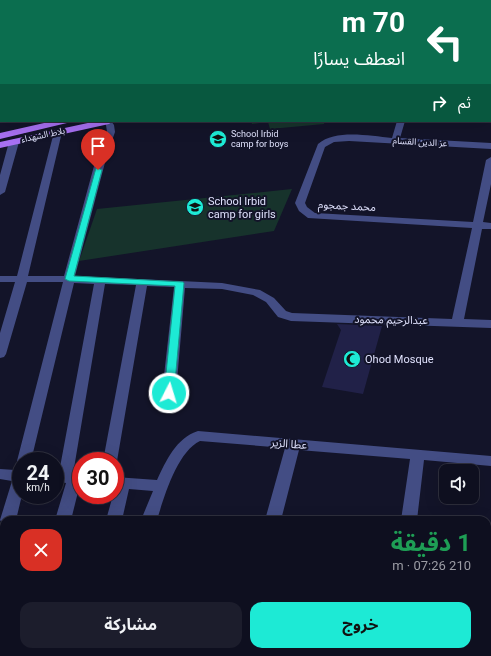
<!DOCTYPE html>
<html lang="ar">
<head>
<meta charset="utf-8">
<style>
	body { margin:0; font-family:Roboto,"Noto Sans Arabic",sans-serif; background:#1c1d2c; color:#f1f3f6; direction:rtl; height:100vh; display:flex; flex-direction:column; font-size:15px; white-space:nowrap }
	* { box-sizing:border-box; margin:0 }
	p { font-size:13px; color:#9b9ca4 }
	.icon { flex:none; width:22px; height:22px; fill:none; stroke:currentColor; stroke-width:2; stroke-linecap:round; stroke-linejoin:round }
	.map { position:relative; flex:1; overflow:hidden; direction:ltr }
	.sheet { position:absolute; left:0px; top:516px; width:491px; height:140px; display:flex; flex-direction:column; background:#0e0f1f; border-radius:12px 12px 0 0; box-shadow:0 4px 16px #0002,0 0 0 1px #2e2f3d; direction:rtl }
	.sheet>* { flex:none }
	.guide { position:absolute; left:0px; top:0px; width:491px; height:122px; box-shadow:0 4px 16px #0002,0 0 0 1px #2e2f3d; direction:rtl; background:#0b6e4f; color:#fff; overflow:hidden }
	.tools { position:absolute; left:439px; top:464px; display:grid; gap:8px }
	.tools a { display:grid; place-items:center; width:40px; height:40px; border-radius:8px; background:#0e0f1f; box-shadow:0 4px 16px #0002,0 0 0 1px #2e2f3d; font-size:20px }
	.speed { position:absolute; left:12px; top:452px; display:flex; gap:8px; font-size:20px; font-weight:700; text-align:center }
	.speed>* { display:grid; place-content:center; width:52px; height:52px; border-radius:50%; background:#0e0f1f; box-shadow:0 4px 16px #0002,0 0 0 1px #2e2f3d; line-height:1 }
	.speed small { font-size:10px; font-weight:400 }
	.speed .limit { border:6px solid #d22; background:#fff; color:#111 }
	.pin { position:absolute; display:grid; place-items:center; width:34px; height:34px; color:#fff; margin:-41px -17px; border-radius:50% 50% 50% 0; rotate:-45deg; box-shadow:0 0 4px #0007 }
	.pin .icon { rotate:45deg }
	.me { position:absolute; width:44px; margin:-22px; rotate:5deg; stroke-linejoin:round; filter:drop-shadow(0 0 3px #0008) }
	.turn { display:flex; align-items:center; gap:14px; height:84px; padding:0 20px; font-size:18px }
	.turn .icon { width:52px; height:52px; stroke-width:2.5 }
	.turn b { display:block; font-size:28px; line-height:34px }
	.then { display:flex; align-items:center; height:38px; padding:0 20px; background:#0003; gap:8px; font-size:15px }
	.round { display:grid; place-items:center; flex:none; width:42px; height:42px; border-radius:12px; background:#1c1d2c }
	.headline { display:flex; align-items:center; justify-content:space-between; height:68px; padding:0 20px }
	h1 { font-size:24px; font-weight:700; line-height:30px; color:#1e9e55 }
	.cta { display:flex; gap:8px; margin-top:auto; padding:8px 20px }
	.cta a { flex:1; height:46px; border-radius:12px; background:#1dead5; color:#111; font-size:16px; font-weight:700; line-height:46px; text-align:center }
	.cta a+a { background:#1c1d2c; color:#f1f3f6 }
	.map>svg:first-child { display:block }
	.green { fill:#17332c }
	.building { fill:#212148 }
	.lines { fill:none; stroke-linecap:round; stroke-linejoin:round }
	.minor { fill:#434d84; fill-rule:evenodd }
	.major { fill:#a770f2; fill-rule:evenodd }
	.route { fill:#1dead5; stroke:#13988a }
	.labels { text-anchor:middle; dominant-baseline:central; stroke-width:4; stroke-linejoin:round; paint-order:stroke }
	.far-poi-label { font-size:9px; fill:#dfe1fc; stroke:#131429; text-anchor:start }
	.far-street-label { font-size:9px; fill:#dfe1fc; stroke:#131429 }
	.poi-label { font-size:11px; fill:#dfe1fc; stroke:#131429; text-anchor:start }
	.street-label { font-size:11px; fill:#dfe1fc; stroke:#131429 }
</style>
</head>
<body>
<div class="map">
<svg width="491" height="656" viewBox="0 0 491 656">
	<rect width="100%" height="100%" fill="#131429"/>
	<path class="green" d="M 251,121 L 325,121 L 324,124 L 270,129 L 268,122 L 252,124 Z
		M 292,189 L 274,231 L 79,261 L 97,209 Z"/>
	<path class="building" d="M 337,324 L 382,326 L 363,394 L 322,387 L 341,330 Z"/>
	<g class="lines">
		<path class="minor" d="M 0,0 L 4,0 L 4,1 L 1,1 L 1,3 Z
			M 111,0 L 118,0 L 118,1 L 111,1 Z
			M 220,0 L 226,0 L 226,1 L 220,1 Z
			M 420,0 L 427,0 L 427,1 L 420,1 Z
			M 0,50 L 1,50 L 1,54 L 0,54 Z
			M 490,84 L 491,84 L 491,88 L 490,88 Z
			M 0,90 L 1,90 L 1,94 L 0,94 Z
			M 103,121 L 111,121 L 114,125 L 115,132 L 107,155 L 75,276 L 222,283 L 260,290 L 274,298 L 286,311 L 292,313 L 452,319 L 472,228 L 308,218 L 299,211 L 295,203 L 318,144 C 336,129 369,136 392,138 L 397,121 L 405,121 L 400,138 L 491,143 L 491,149 L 349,141 L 334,142 L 325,147 L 305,203 L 307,207 L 315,213 L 473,222 L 486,160 L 491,157 L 491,184 L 483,222 L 491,223 L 491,229 L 482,229 L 464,319 L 491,320 L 491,328 L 291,321 L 278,317 L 266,302 L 253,295 L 222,289 L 185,288 L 176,393 L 174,396 L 169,397 L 164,396 L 162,393 L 174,287 L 147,286 L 117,461 L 115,465 L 115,461 L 103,461 L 136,285 L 105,284 L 73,474 L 79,475 L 81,480 L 71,520 L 55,520 L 66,483 L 60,482 L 58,478 L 94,284 L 74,283 L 31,461 L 21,461 L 21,465 L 17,461 L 63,282 L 27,282 L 6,354 L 4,357 L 0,358 L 0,333 L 15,282 L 0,282 L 0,276 L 17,276 L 54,132 L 58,129 L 62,132 L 28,276 L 64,276 L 97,155 L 107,132 L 106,125 Z
			M 14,139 L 19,142 L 5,192 L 0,195 L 0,175 L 9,142 Z
			M 198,431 L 491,456 L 491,466 L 424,460 L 417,520 L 401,520 L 410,459 L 299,450 L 281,520 L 265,520 L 285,448 L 200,441 C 177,452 164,497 157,520 L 141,520 L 153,491 L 129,489 L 122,520 L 106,520 L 113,495 L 115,495 L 115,477 L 157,480 C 166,461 176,438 198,431 Z
			M 21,468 L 21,495 L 22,495 L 16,520 L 4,520 L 4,525 L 0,520 L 12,481 L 0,479 L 0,469 L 15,470 Z
			M 4,529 L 4,554 L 0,555 L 0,530 Z
			M 19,652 L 37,652 L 36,656 L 18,656 Z
			M 89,652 L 107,652 L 106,656 L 88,656 Z
			M 222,652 L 240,652 L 239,656 L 221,656 Z
			M 380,652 L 398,652 L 398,656 L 380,656 Z
			M 399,652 L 451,652 L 453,656 L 401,656 Z"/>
		<path class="major" d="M 490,34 L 491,34 L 491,38 L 490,38 Z
			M 53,121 L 68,121 L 67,123 L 0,139 L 0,133 Z
			M 97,121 L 113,121 L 109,124 L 0,148 L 0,142 Z"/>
	</g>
	<path class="route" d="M 96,168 L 98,168 L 102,170 L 74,276 L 183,282 L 184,283 L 174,393 L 173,395 L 169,396 L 164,393 L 175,286 L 69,281 L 65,279 Z"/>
	<defs>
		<symbol id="school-disc" viewBox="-11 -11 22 22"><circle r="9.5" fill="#1dead5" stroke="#131429"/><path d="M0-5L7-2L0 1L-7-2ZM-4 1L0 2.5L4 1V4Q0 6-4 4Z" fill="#111"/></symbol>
		<symbol id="mosque-disc" viewBox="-11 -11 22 22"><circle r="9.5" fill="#1dead5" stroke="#131429"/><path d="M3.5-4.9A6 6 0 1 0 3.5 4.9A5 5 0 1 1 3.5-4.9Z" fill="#111"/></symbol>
	</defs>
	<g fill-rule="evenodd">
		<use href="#school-disc" x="208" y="129" width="20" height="20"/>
		<use href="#school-disc" x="185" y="197" width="20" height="20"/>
		<use href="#mosque-disc" x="342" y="349" width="20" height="20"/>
	</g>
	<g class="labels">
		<g class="far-poi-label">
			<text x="231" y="134">School Irbid<tspan x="231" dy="10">camp for boys</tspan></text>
		</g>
		<g class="far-street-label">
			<text transform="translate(43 135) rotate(-12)">بلاط الشهداء</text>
			<text transform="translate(420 142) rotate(3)">عز الدين القسام</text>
		</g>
		<g class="poi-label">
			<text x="208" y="201">School Irbid<tspan x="208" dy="13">camp for girls</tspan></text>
			<text x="365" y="359">Ohod Mosque</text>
		</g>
		<g class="street-label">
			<text transform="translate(347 206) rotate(3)">محمد جمجوم</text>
			<text transform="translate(391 320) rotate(1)">عبدالرحيم محمود</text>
			<text transform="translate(289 444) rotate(5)">عطا الزير</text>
		</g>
	</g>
</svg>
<div class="tools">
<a><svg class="icon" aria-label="sound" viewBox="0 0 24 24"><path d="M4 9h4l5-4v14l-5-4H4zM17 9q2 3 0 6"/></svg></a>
</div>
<div class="speed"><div>24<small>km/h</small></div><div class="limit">30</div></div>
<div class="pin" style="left:98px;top:170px;background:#d93025"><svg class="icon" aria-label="arrive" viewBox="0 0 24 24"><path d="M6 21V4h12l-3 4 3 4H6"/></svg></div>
<svg class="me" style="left:169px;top:393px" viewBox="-20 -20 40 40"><circle r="17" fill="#1dead5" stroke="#fff" stroke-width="3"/><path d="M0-11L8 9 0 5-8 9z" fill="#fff"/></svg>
<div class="guide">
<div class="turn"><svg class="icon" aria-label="left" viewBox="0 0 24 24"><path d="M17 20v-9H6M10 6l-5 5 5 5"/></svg><div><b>70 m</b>انعطف يسارًا</div></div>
<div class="then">ثم<svg class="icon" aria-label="right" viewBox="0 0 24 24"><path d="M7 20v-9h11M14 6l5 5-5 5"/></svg></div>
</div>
<section class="sheet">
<div class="headline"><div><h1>1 دقيقة</h1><p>210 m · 07:26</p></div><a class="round" style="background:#d93025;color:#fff"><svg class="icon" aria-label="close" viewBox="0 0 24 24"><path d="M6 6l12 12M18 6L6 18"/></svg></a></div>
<div class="cta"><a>خروج</a><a>مشاركة</a></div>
</section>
</div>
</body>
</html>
